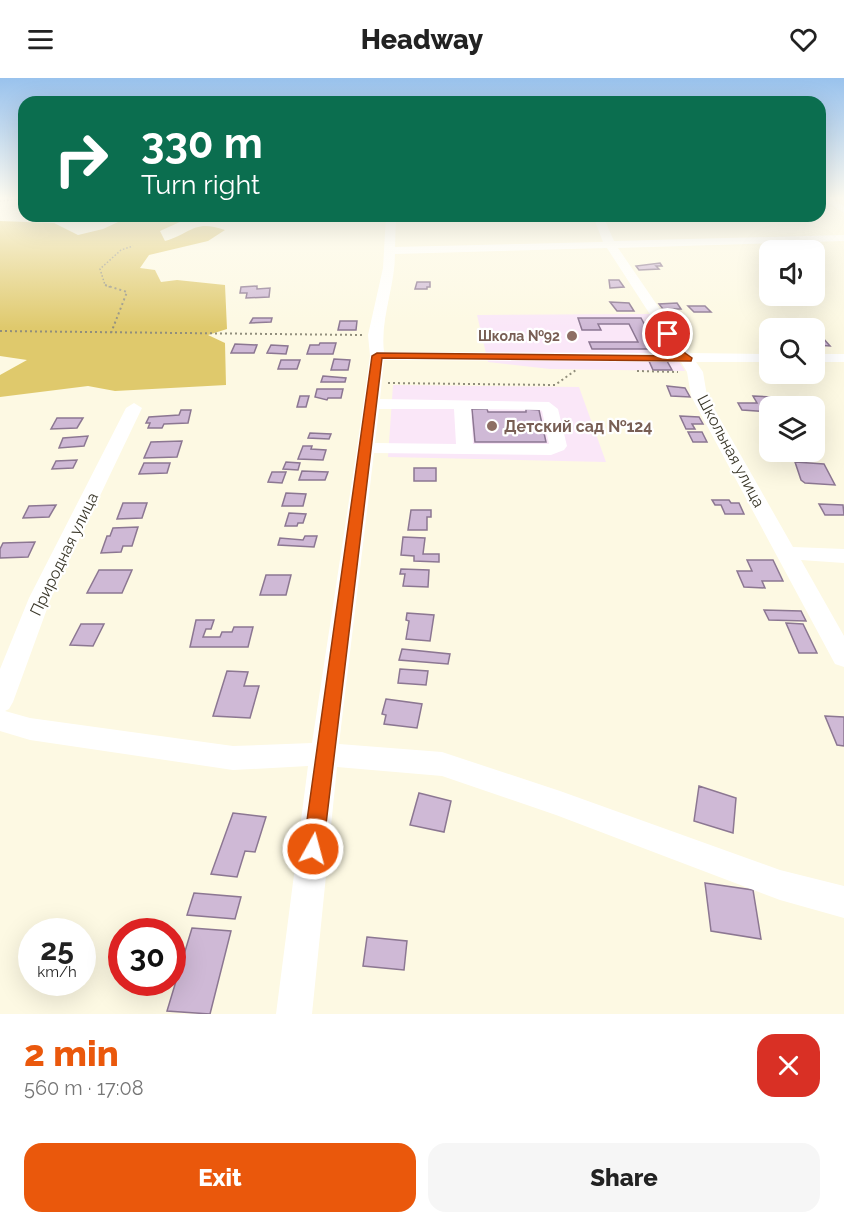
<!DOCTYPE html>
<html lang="en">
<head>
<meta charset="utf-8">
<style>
	body { margin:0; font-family:Raleway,sans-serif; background:#f6f6f6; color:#222; height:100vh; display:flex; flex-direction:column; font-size:22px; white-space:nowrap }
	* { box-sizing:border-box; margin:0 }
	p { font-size:20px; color:#767676 }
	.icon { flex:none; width:33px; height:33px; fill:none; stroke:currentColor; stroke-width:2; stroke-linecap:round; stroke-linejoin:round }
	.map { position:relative; height:936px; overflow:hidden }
	.panel { display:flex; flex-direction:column; background:#fff; flex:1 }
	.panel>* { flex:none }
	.banner { position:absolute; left:18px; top:18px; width:808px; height:126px; border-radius:18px; box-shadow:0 6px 24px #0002; background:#0b6e4f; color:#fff; overflow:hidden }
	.controls { position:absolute; left:759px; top:162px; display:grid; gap:12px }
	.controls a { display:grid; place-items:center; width:66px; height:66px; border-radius:12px; background:#fff; box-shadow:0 6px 24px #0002; font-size:30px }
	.speed { position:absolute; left:18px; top:840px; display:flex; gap:12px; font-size:30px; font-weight:700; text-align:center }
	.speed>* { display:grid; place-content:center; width:78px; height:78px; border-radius:50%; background:#fff; box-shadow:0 6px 24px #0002; line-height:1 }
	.speed small { font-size:15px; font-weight:400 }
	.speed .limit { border:9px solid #d22; background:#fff; color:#111 }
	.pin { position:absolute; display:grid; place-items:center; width:51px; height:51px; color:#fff; margin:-26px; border:3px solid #fff; border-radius:50%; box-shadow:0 2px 6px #0007 }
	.me { position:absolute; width:66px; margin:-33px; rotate:7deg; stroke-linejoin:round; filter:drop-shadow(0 0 4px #0008) }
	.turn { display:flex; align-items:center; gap:21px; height:126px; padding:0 24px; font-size:27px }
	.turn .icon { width:78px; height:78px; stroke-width:2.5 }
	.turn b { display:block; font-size:42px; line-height:51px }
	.round { display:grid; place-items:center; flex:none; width:63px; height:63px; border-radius:18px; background:#f6f6f6 }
	.overview { display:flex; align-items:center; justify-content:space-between; height:102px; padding:0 24px }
	h1 { font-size:36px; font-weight:800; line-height:45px; color:#ea580c }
	.primary-button { display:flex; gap:12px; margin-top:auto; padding:12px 24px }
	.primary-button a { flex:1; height:69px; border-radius:18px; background:#ea580c; color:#fff; font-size:24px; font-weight:800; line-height:69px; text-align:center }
	.primary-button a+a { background:#f6f6f6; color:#222 }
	header { display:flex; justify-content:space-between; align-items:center; height:78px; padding:0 24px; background:#fff; font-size:27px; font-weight:800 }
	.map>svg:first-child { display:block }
	.education { fill:#fae7f8 }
	.forest { fill:#dfc96c }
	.building { fill:#cfb9d6; stroke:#8c7792; stroke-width:1.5 }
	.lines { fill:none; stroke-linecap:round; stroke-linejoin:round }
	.path-far1 { stroke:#918e7c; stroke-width:1.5; stroke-dasharray:1.5 2; stroke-linecap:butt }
	.path { stroke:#918e7c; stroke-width:2; stroke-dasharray:2 3; stroke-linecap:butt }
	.minor { fill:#fff; fill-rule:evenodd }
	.route { fill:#ea580c; stroke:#983908; stroke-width:1.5 }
	.education-dot { fill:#8d6e63; stroke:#fff; stroke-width:2 }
	.labels { text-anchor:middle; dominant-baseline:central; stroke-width:4.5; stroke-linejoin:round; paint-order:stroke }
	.far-education-label { font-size:14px; font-weight:bold; fill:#785e54; stroke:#fff; text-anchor:end }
	.education-label { font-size:16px; font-weight:bold; fill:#785e54; stroke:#fff; text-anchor:start }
	.street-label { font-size:16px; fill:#393628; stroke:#fff }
</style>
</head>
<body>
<header><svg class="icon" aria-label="menu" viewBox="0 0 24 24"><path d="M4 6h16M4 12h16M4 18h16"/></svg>Headway<svg class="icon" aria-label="heart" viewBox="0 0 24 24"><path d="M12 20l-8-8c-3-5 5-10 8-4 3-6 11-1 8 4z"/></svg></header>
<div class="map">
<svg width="844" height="936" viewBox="0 0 844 936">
	<rect width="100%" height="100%" fill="#fdf9e3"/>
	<path class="education" d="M 650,236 L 685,293 L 550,291 L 488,284 L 477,237 Z
		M 393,307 L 579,309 L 606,384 L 388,379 Z"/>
	<path class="forest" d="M 193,138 L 160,153 L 165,163 C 192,155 194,141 225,152 L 208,163 L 149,177 L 140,190 L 155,192 L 161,204 L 177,202 L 225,207 L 227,251 L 208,257 L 225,265 L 226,307 L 115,313 L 88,308 L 0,319 L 0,297 L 27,282 L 0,278 L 0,143 L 54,145 L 78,157 L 103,151 L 129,139 Z"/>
	<path class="building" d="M 660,185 L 662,188 L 656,188 L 659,191 L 639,192 L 636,188 Z
		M 609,202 L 619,202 L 624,209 L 610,210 Z
		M 417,204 L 430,204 L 430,209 L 427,209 L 427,211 L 415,211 Z
		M 257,208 L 257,211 L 270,210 L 269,219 L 246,220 L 247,215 L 240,215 L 241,209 Z
		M 610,224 L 629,225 L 634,233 L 617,233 Z
		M 677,225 L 681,231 L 663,231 L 659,226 Z
		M 688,228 L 705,228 L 711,234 L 694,234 Z
		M 253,240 L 272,240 L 271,244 L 250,245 Z
		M 578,240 L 641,240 L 658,271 L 592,271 L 589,264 L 638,264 L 629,246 L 598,246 L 601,252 L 582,252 Z
		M 669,240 L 685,240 L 687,243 L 683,243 L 685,245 L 691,247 L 675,248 Z
		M 340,243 L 357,243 L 356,252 L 338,252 Z
		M 814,259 L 822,259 L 830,268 L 814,267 Z
		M 320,265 L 336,265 L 333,276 L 307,276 L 310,267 L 319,267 Z
		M 235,266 L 257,267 L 254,275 L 231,275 Z
		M 271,267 L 288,268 L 286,276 L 267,275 Z
		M 334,281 L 350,282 L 348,292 L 331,292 Z
		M 281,282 L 300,282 L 297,291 L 278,291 Z
		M 649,283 L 667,283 L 672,292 L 653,292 Z
		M 323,298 L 346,300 L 345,304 L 321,304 Z
		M 667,308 L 685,310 L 690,319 L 671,318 Z
		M 317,311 L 343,311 L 341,320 L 328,320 L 327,322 L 315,319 Z
		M 300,318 L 309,318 L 306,329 L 297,329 Z
		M 753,318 L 789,320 L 795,328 L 770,328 L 770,334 L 742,332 L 738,325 L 757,325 Z
		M 472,331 L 487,331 L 488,334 L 526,334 L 526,331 L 539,332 L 546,364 L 475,364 Z
		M 181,332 L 191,332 L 188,345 L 164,346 L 162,350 L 148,350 L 150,345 L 146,345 L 149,339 L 179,337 Z
		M 680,338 L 699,339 L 703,346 L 692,346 L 695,351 L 686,351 Z
		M 57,340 L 83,340 L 77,350 L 51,351 Z
		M 688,354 L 702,354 L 707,364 L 693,364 Z
		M 310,355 L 331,356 L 329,361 L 308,360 Z
		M 88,358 L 84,368 L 59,370 L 63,360 Z
		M 182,363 L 177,379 L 144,380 L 151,364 Z
		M 303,368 L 312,368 L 311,371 L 326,372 L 323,382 L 298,381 Z
		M 77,382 L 73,390 L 52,391 L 56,383 Z
		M 286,384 L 300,385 L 298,392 L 283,391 Z
		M 795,384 L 824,386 L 835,407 L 805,405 L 801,402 Z
		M 144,385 L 170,385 L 167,395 L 139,396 Z
		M 414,390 L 436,390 L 436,403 L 414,403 Z
		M 302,393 L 328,394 L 325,402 L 299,402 Z
		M 272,394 L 286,394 L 282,405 L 268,404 Z
		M 286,415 L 306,416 L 303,428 L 282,428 Z
		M 712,422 L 729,422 L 731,425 L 739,425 L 744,436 L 725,436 L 721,427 L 715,427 Z
		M 123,425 L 147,425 L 142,440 L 117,441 Z
		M 819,426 L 843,427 L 844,437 L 825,437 Z
		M 56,427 L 49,439 L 23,440 L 29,428 Z
		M 411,432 L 431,432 L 431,439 L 427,439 L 427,452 L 408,452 Z
		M 289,435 L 306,436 L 303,445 L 298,445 L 297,448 L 285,448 Z
		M 138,449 L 132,468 L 123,468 L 121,474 L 101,475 L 107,458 L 110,458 L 113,450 Z
		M 305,458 L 317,458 L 314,469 L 278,467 L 280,460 L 303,462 Z
		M 403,459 L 425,460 L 423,476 L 439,476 L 439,484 L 414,483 L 414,478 L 401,477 Z
		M 35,464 L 28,479 L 0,480 L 0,471 L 3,465 Z
		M 747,482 L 773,482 L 783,503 L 762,503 L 765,510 L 744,509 L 737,493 L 752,493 Z
		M 401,491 L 429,492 L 428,509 L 403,508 L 405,496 L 400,496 Z
		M 99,492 L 132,492 L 122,515 L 87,515 Z
		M 266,497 L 291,497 L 286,517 L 260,517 Z
		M 764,532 L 801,533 L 806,543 L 769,542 Z
		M 407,535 L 434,537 L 430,563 L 406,561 L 409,543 L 406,542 Z
		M 196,542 L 214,542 L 211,551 L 206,551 L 203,559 L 220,559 L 222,554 L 232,554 L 234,549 L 253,549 L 248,569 L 190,569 Z
		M 786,545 L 803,546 L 817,575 L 799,575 Z
		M 81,546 L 104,546 L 93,568 L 70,567 Z
		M 402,571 L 450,576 L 448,586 L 399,582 Z
		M 400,591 L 428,593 L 426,607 L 398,605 Z
		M 227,593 L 248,594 L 244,608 L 259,608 L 250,640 L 213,638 Z
		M 386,621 L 422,626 L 417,650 L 384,646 L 386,637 L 382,636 Z
		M 825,638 L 844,639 L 844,668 L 837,667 Z
		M 699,708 L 736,720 L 733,755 L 694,743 Z
		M 419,715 L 451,723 L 444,754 L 410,747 Z
		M 233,735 L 266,739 L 255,774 L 245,773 L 237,799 L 211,796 Z
		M 705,805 L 753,812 L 761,861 L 711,853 Z
		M 194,815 L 241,819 L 235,841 L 187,837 Z
		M 192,850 L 231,853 L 210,936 L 167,933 Z
		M 367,859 L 407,863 L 404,892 L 363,888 Z"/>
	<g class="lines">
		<path class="path-far1" d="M 0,123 L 24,121
			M 110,209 L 105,207 L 100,191 L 121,172 L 133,168"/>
		<path class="path" d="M 105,207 L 127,214 L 111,255
			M 0,253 L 362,257
			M 637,293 L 678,294
			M 388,305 L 555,307 L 576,292"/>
		<path class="minor" d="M 820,119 L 830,119 L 844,128 L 844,135 Z
			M 386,138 L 396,138 L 395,169 L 603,164 L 593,138 L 603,138 L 614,163 L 844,157 L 844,163 L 618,170 L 690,275 L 770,276 L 770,284 L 696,284 L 703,294 L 707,318 L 793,469 L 844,471 L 844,485 L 801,482 L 844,558 L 844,589 L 835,586 L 691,318 L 687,294 L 681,284 L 384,282 L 380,321 L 549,324 L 558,331 L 567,368 L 564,372 L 551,377 L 374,375 L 339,666 L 442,674 L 560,713 L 780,792 L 844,808 L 844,840 L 780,822 L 556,737 L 442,698 L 337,689 L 312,936 L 276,936 L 308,688 L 233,692 L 30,662 L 0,653 L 0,591 L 29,520 L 126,330 L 134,325 L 142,330 L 51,520 L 13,624 L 9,631 L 5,633 L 30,640 L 233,668 L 312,665 L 357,370 L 370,278 L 368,257 L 383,190 ZM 607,170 L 675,275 L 384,274 C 380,241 395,209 395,176 ZM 379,331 L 454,331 L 456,366 L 375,365 ZM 471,331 L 540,332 L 542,333 L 549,366 L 473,366 Z
			M 814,276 L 844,276 L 844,284 L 814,284 Z"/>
	</g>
	<linearGradient id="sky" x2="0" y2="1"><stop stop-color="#99c2ed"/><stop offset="0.48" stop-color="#fefcf2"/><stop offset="1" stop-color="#fefcf2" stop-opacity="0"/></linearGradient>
	<rect width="844" height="250" fill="url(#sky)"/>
	<path class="route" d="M 665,254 L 671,254 L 685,275 L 692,280 L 691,283 L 382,280 L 323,771 L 320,777 L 313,780 L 306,777 L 303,771 L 372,278 L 377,275 L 678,278 L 664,256 Z"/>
	<g class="education-dot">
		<circle cx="572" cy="258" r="6"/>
		<circle cx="492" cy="348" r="6"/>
	</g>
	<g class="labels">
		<g class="far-education-label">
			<text x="560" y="258">Школа №92</text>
		</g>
		<g class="education-label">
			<text x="504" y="348">Детский сад №124</text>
		</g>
		<g class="street-label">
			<text transform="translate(731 373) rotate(62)">Школьная улица</text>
			<text transform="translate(64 476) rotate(-64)">Природная улица</text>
		</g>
	</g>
</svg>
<div class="controls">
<a><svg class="icon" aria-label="sound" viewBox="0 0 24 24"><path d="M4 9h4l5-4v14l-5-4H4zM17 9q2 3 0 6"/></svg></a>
<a><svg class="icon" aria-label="search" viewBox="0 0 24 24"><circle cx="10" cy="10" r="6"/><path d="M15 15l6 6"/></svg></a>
<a><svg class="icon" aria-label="layers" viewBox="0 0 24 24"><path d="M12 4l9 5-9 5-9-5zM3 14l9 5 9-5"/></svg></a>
</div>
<div class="speed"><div>25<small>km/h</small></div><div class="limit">30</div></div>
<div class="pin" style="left:668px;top:256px;background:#d93025"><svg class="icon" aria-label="arrive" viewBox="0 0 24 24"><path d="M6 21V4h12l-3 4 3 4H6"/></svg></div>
<svg class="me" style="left:313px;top:771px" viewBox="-20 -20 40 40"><circle r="17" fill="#ea580c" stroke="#fff" stroke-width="3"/><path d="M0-11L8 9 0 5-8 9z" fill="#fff"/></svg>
<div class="banner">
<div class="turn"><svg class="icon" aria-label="right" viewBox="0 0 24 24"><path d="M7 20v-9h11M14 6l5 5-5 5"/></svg><div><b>330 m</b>Turn right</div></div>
</div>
</div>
<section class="panel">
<div class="overview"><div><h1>2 min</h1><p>560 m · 17:08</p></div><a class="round" style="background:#d93025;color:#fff"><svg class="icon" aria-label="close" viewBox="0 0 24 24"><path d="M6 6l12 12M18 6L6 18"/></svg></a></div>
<div class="primary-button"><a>Exit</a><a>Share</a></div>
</section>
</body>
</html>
